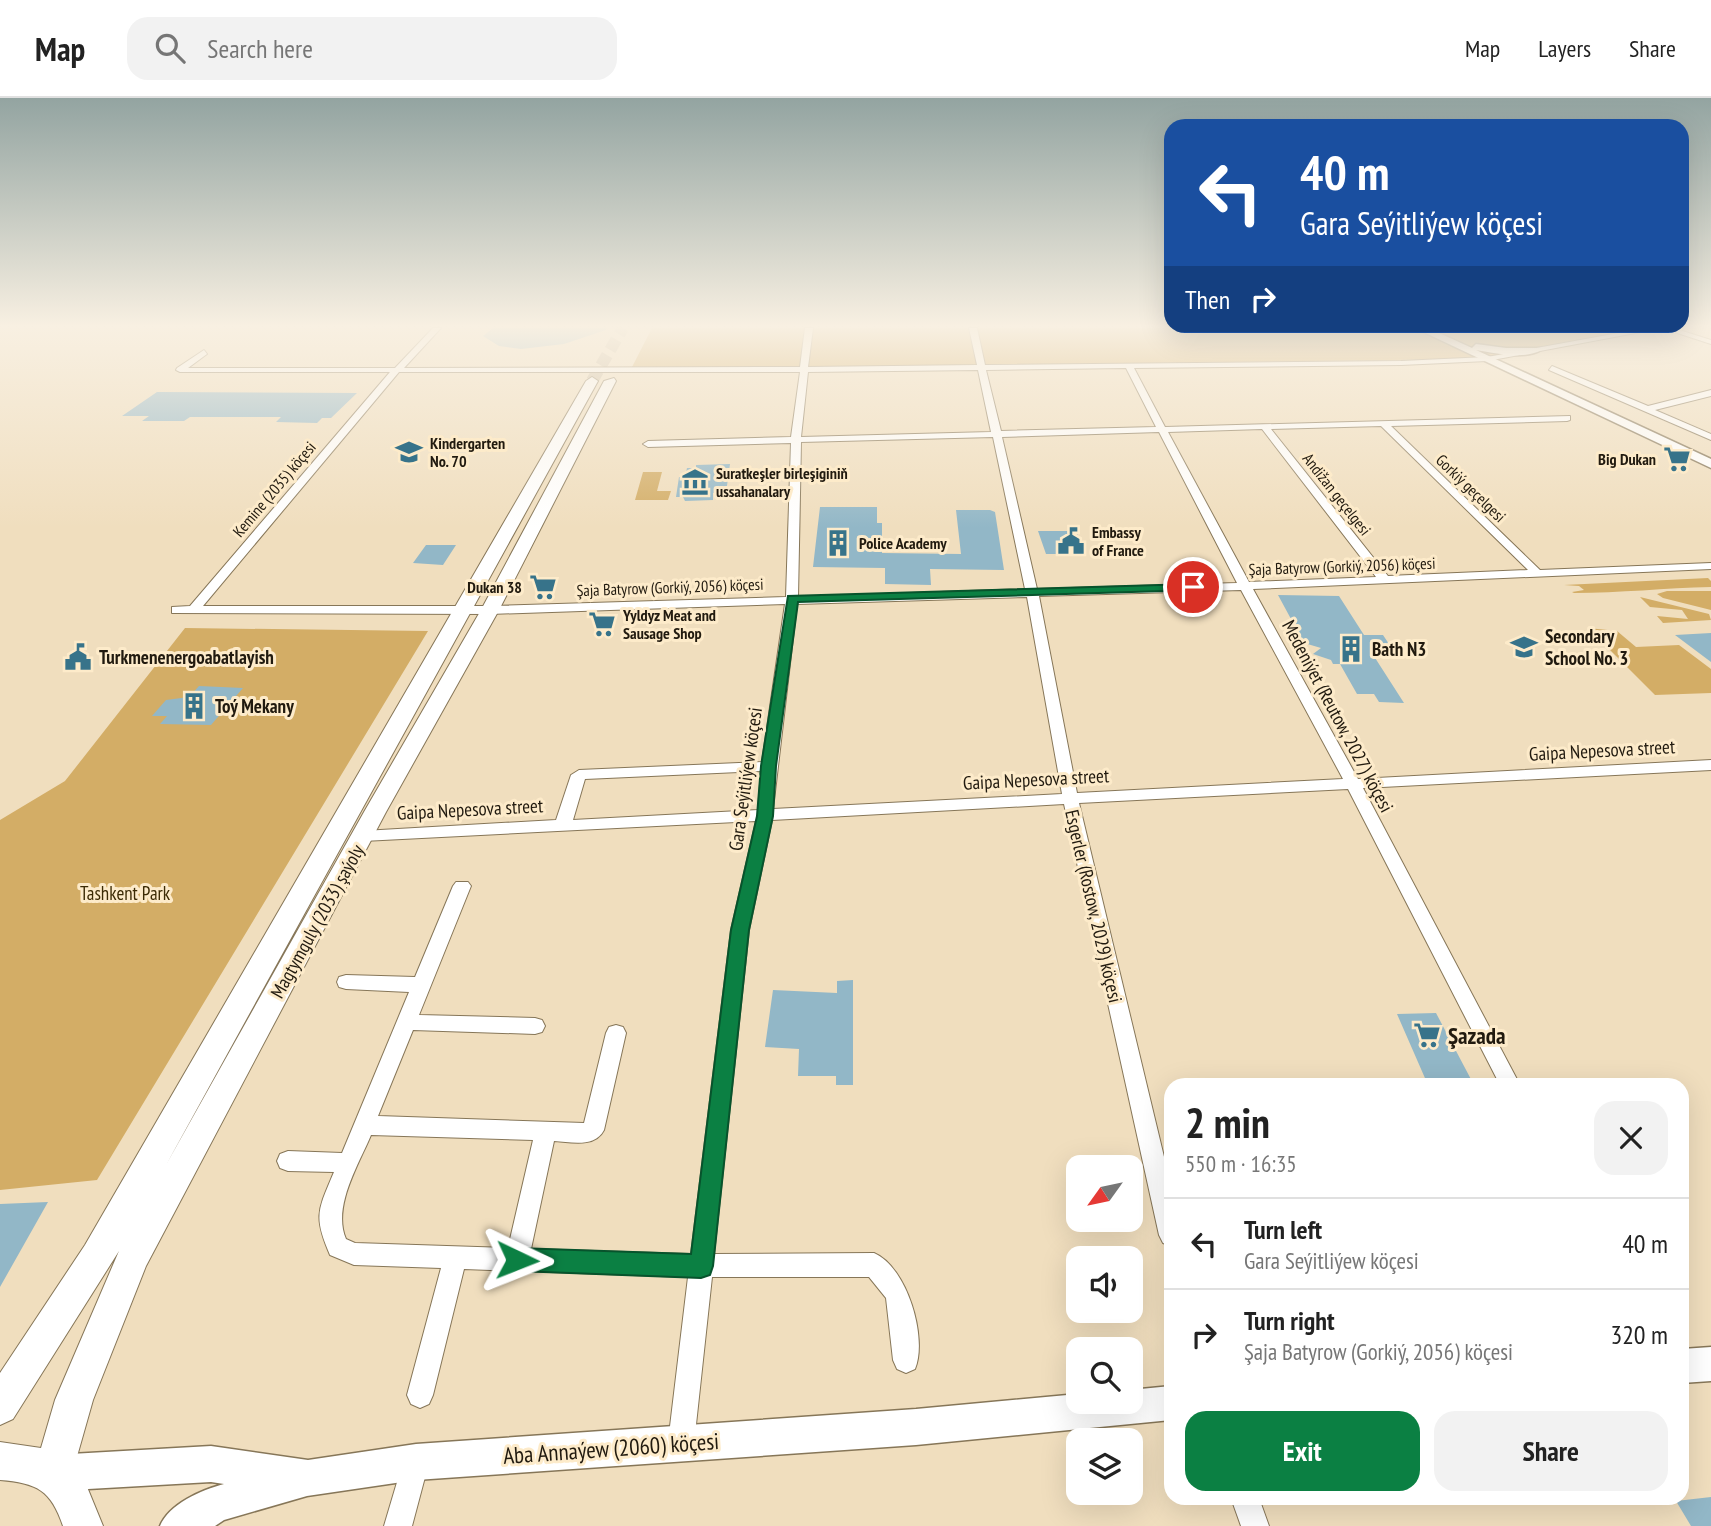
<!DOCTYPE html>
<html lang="en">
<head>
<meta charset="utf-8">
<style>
	body { margin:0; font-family:"PT Sans Narrow",sans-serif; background:#f2f2f2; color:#222; height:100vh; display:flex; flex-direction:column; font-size:26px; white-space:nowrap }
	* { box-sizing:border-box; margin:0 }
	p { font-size:23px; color:#767676 }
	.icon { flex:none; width:38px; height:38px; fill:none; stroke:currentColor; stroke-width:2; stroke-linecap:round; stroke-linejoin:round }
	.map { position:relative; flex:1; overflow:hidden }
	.sheet { position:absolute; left:1164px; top:980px; width:525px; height:427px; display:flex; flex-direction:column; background:#fff; border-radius:21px; box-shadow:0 7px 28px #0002 }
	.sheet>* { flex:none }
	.top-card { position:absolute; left:1164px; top:21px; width:525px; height:214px; border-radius:21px; box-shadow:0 7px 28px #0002; background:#1a4fa0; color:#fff; overflow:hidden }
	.needle { width:46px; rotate:237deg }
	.fabs { position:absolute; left:1066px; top:1057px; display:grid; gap:14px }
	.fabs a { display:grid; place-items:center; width:77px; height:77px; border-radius:14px; background:#fff; box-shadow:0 7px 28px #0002; font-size:35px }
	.pin { position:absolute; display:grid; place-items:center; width:60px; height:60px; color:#fff; margin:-30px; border:4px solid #fff; border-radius:50%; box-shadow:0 2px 7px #0007 }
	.me { position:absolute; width:77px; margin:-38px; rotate:92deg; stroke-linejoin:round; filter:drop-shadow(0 0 5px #0008) }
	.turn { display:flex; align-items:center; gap:24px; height:147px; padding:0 21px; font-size:32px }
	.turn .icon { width:91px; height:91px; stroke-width:2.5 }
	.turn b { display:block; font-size:49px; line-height:60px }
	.then { display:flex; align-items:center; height:66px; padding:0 21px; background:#0003; gap:14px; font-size:26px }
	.round { display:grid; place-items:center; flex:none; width:74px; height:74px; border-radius:21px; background:#f2f2f2 }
	.overview { display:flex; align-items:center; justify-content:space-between; height:119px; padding:0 21px }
	h1 { font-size:42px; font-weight:600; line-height:52px }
	.primary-button { display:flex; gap:14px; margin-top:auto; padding:14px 21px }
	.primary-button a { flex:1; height:80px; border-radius:21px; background:#0b8043; color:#fff; font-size:28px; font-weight:600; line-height:80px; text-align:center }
	.primary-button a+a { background:#f2f2f2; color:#222 }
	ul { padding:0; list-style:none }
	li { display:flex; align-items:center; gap:21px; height:91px; padding:0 21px; border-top:2px solid #e0e0e0 }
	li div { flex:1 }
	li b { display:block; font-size:26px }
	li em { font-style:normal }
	header { display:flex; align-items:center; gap:42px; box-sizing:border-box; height:98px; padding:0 35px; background:#fff; border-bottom:2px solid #e0e0e0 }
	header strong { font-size:33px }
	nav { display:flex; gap:38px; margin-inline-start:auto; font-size:24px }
	.search { width:490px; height:63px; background:#f2f2f2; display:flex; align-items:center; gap:18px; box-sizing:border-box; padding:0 24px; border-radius:21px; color:#767676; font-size:26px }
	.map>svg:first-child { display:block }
	.green { fill:#d3ad66 }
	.building { fill:#92b7c7 }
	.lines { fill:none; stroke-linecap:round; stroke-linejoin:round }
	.secondary-tunnel { stroke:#c7b79b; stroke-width:12; stroke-dasharray:12 6; stroke-linecap:butt }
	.minor-casing { stroke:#867658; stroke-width:2 }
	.tertiary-casing { stroke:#867658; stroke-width:3 }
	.secondary-casing { stroke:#867658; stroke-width:2 }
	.minor { fill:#fff; fill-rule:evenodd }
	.tertiary { fill:#fff; fill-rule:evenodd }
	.secondary { fill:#fff; fill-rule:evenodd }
	.route { fill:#0b8043; stroke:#07532c; stroke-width:2 }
	.labels { text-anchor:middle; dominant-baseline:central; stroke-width:6; stroke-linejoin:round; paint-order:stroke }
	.far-poi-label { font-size:16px; font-weight:bold; fill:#211a0f; stroke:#fdebca; text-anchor:start }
	.far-street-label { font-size:16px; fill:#211a0f; stroke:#fdebca }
	.poi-label { font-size:19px; font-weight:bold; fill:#211a0f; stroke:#fdebca; text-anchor:start }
	.street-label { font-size:19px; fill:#211a0f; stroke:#fdebca }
	.park-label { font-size:19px; fill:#3c2b05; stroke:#fdebca }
	.near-poi-label { font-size:23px; font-weight:bold; fill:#211a0f; stroke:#fdebca; text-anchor:start }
	.near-street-label { font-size:23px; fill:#211a0f; stroke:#fdebca }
</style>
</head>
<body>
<header>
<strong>Map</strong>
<div class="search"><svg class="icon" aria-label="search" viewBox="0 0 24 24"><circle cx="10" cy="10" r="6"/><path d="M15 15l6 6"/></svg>Search here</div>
<nav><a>Map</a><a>Layers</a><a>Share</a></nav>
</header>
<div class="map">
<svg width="1711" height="1428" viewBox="0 0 1711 1428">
	<rect width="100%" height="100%" fill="#f0debe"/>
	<path class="green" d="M 652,230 L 1643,230 L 1474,261 L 631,271 Z
		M 643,374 L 662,374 L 657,393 L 671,393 L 668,402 L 635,402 Z
		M 1708,480 L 1711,483 L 1711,489 C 1665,490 1620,495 1574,495 L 1572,494 L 1584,492 L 1579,488 L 1564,487 Z
		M 1667,493 L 1711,493 L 1711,512 L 1663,500 L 1657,496 Z
		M 1640,499 L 1709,516 L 1711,522 L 1663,525 L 1657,518 L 1688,521 L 1682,512 L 1650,509 Z
		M 185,530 L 428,533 L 97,1082 L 0,1092 L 0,722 L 65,683 Z
		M 1588,530 L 1617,533 L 1636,549 L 1679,547 L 1711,571 L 1711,595 L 1655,597 Z"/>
	<path class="building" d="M 493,230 L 606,230 L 606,232 L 564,246 L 521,251 L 499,248 L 483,238 Z
		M 157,294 L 357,295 L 331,320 L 322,320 L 317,325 L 276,324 L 281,319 L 190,319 L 184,323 L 142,323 L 149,318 L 122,318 Z
		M 730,366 L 726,395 L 713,395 L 713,402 L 685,403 L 683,399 L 676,399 L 679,379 L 685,379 L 687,370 L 696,370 L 696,367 Z
		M 820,409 L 877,409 L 877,425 L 882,425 L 882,455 L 961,456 L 956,412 L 990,412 L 995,414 L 1004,472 L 930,471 L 931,487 L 885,486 L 885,470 L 813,469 Z
		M 1038,433 L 1076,433 L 1086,456 L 1046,456 Z
		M 426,447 L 456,447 L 443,467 L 413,465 Z
		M 1278,497 L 1339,498 L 1364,537 L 1383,537 L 1393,552 L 1370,552 L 1404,605 L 1379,604 L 1374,596 L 1357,596 L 1340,566 L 1333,566 L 1331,562 L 1313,556 L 1321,550 L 1304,545 Z
		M 1711,535 L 1711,564 L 1675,537 Z
		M 199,588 L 243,590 L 211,627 L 160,626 L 167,618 L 152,618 L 166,602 L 189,599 Z
		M 853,882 L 853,987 L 836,987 L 836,978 L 798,978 L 799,951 L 765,949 L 773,892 L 837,895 L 837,883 Z
		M 1436,915 L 1474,987 L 1428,987 L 1397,916 Z
		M 48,1104 L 0,1189 L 0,1106 Z
		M 1711,1399 L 1711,1428 L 1691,1428 L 1676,1403 Z"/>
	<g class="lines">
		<path class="secondary-tunnel" d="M 592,283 L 623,230"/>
		<defs>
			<path id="minor" d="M 433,230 L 441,230 L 404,270 L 800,269 L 805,230 L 813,230 L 808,269 L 977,267 L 969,230 L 977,230 L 985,267 L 1401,263 L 1487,259 L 1646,230 L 1662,230 L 1487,263 L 1401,267 L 1134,270 L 1165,329 L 1570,318 L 1570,322 L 1567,323 L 1391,328 L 1540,472 L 1711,465 L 1711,471 L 1253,491 L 1358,681 L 1711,662 L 1711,672 L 1363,690 L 1520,987 L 1500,987 L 1348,691 L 1079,705 L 1171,1088 L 1171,1148 L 1163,1145 L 1159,1137 L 1064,706 L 772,722 L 749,832 L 714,1156 L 874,1155 C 907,1169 928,1240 915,1271 L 906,1275 L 897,1271 L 893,1262 L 886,1200 L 869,1179 L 712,1179 L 694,1345 L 690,1354 L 681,1358 L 672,1354 L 668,1345 L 688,1179 L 464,1171 L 433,1297 L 429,1306 L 420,1310 L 411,1306 L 407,1297 L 441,1170 L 354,1167 L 330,1157 C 313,1118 318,1112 334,1074 L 288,1073 L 280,1070 L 277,1063 L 280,1056 L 288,1053 L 342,1055 L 409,894 L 346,891 L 339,889 L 337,884 L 339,879 L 346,877 L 415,879 L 453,788 L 456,784 L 468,784 L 471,788 L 419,917 L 535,920 L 542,922 L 545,928 L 542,934 L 535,936 L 413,932 L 378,1018 L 584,1025 L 606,935 L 609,929 L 616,927 L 623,929 L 626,935 L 604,1032 C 595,1050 571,1044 554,1043 L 531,1151 L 691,1156 L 731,832 L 756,723 L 363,743 L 355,738 L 363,733 L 556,722 L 571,677 L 579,672 L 762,664 L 785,506 L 490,516 L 172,515 L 172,509 L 190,508 L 390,274 L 180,274 L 176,272 L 177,270 L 204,252 L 207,256 L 188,270 L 395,270 ZM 1126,270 L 1156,329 L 1001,333 L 986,272 ZM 978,272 L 991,334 L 801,339 L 808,274 ZM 399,274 L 800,274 L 791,339 L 648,343 L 643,346 L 648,349 L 791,345 L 786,499 L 490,508 L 203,508 ZM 1381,328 L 1528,472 L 1388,478 L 1271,331 ZM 1262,331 L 1376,479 L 1249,484 L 1168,334 ZM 1159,334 L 1237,485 L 1037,491 L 1002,339 ZM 993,339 L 1025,491 L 798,499 L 801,344 ZM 1241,492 L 1343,681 L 1077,695 L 1039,498 ZM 1027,499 L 1062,696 L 773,711 L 797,506 ZM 761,673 L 758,712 L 573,722 L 585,681 ZM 371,1037 L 533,1042 L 508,1150 L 355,1145 L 346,1141 C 332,1109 359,1066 371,1037 Z
				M 1662,230 L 1673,230 L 1711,242 L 1711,246 Z
				M 1552,268 L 1648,308 L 1711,292 L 1711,298 L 1655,312 L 1711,336 L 1711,342 L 1549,272 Z
				M 416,1351 L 426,1354 L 429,1364 L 412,1428 L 384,1428 L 403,1364 L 406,1354 Z
				M 1231,1400 L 1259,1400 L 1269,1428 L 1241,1428 Z"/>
			<path id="tertiary" d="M 1415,230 L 1428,230 L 1472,250 L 1476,246 L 1506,250 L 1540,250 L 1541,252 C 1525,262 1494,255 1476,252 L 1711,361 L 1711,370 Z
				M 1711,1249 L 1711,1283 L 1682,1285 L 1682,1251 Z
				M 1171,1288 L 1171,1322 L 916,1347 L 416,1382 L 307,1398 L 224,1422 L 215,1428 L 160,1428 C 169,1406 201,1392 224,1386 L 211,1384 L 53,1393 L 40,1388 L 35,1375 L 40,1362 L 53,1357 L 211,1348 L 308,1362 L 416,1346 L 916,1311 L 1078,1296 L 1078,1304 L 1130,1304 L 1130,1292 Z"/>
			<path id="secondary" d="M 592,279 L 598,283 L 166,1067 L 364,714 L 481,512 L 604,283 L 614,280 L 616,283 L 499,512 L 386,714 L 146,1168 L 93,1302 L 74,1369 L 85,1384 L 103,1428 L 63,1428 C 51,1392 37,1385 0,1382 L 0,1344 L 41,1350 L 55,1302 L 119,1153 L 13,1321 L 0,1327 L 0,1275 L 85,1147 L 586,283 Z"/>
		</defs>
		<use href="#minor" class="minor-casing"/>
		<use href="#tertiary" class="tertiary-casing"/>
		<use href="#secondary" class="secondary-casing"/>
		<use href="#minor" class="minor"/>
		<use href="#tertiary" class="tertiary"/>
		<use href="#secondary" class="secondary"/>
	</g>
	<linearGradient id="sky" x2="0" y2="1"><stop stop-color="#93a4a1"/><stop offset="0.53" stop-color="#f8f0e2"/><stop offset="1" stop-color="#f8f0e2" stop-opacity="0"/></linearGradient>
	<rect width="1711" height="430" fill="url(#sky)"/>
	<path class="route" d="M 1193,486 L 1197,487 L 1197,492 L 798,504 L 776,668 L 773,718 L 749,832 L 713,1168 L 710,1177 L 701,1180 L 517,1173 L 509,1170 L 505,1162 L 509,1153 L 517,1150 L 691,1156 L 731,832 L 757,718 L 761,668 L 788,498 Z"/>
	<defs>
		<symbol id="school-bare" viewBox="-9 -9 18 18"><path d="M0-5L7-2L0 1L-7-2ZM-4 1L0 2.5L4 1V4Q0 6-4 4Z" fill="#37738a" stroke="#fdebca" stroke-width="2.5" paint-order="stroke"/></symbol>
		<symbol id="supermarket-bare" viewBox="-9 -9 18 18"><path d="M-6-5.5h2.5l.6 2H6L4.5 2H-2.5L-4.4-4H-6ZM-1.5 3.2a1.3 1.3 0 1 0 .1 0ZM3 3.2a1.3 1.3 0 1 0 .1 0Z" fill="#37738a" stroke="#fdebca" stroke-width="2.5" paint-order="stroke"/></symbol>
		<symbol id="museum-bare" viewBox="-9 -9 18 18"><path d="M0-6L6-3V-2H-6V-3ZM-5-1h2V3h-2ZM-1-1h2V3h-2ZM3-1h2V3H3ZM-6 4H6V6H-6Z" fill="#37738a" stroke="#fdebca" stroke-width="2.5" paint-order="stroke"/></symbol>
		<symbol id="civic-bare" viewBox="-9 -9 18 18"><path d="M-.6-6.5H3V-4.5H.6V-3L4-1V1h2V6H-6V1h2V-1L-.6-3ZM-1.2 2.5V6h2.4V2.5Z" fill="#37738a" stroke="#fdebca" stroke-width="2.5" paint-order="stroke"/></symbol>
		<symbol id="building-bare" viewBox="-9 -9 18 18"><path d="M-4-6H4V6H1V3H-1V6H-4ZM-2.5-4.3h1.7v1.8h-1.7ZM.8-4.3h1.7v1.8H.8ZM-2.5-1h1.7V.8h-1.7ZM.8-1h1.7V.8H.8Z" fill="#37738a" stroke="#fdebca" stroke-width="2.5" paint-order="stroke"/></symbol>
	</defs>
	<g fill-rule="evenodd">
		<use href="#school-bare" x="390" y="335" width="38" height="38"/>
		<use href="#supermarket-bare" x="1658" y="342" width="38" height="38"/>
		<use href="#museum-bare" x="676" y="365" width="38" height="38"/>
		<use href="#civic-bare" x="1052" y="424" width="38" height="38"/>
		<use href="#building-bare" x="819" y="426" width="38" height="38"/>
		<use href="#supermarket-bare" x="524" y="470" width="38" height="38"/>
		<use href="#supermarket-bare" x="583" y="507" width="38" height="38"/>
		<use href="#school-bare" x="1505" y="530" width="38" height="38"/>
		<use href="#building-bare" x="1332" y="532" width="38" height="38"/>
		<use href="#civic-bare" x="59" y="540" width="38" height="38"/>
		<use href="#building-bare" x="175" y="589" width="38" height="38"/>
		<use href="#supermarket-bare" x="1408" y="918" width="38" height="38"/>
	</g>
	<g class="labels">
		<g class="far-poi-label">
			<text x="430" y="345">Kindergarten<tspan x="430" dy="18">No. 70</tspan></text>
			<text x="1656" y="361" text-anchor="end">Big Dukan</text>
			<text x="716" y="375">Suratkeşler birleşiginiň<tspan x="716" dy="18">ussahanalary</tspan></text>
			<text x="1092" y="434">Embassy<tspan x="1092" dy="18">of France</tspan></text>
			<text x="859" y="445">Police Academy</text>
			<text x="522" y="489" text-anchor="end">Dukan 38</text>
			<text x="623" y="517">Yyldyz Meat and<tspan x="623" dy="18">Sausage Shop</tspan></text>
		</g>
		<g class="far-street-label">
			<text transform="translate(1471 390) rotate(44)">Gorkiý geçelgesi</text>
			<text transform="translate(274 391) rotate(-50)">Kemine (2035) köçesi</text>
			<text transform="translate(1337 396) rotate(52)">Andižan geçelgesi</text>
			<text transform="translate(1342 468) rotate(-2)">Şaja Batyrow (Gorkiý, 2056) köçesi</text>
			<text transform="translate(670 489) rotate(-2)">Şaja Batyrow (Gorkiý, 2056) köçesi</text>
		</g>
		<g class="poi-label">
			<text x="1545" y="538">Secondary<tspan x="1545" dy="22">School No. 3</tspan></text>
			<text x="1372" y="551">Bath N3</text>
			<text x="99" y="559">Turkmenenergoabatlayish</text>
			<text x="215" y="608">Toý Mekany</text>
		</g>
		<g class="street-label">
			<text transform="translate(1338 618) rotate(62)">Medeniýet (Reutow, 2027) köçesi</text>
			<text transform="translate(1602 652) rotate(-3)">Gaipa Nepesova street</text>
			<text transform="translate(745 681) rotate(-82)">Gara Seýitliýew köçesi</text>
			<text transform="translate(1036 681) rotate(-3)">Gaipa Nepesova street</text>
			<text transform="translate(470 711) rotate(-3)">Gaipa Nepesova street</text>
			<text transform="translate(1094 808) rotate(77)">Esgerler (Rostow, 2029) köçesi</text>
			<text transform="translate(317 823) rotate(-61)">Magtymguly (2033) şaýoly</text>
		</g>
		<g class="park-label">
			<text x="125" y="795">Tashkent Park</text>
		</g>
		<g class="near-poi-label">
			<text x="1448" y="937">Şazada</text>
		</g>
		<g class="near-street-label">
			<text transform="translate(611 1350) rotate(-4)">Aba Annaýew (2060) köçesi</text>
		</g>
	</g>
</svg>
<div class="fabs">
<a><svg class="needle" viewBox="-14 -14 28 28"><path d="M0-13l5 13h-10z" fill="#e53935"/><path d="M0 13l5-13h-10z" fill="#767676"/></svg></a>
<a><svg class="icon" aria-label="sound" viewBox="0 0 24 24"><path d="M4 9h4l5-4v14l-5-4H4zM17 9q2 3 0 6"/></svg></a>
<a><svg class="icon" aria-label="search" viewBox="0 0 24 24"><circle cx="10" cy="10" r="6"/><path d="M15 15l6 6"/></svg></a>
<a><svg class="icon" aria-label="layers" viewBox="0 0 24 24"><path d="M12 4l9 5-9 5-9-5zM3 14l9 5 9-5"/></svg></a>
</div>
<div class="pin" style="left:1193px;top:489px;background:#d93025"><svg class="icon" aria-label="arrive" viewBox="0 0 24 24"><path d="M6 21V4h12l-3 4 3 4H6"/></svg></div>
<svg class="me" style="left:517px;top:1162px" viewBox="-20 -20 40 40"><path d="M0-17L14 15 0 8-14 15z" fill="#0b8043" stroke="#fff" stroke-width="4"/></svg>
<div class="top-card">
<div class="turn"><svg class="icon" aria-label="left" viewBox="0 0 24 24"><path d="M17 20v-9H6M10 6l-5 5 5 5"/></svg><div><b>40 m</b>Gara Seýitliýew köçesi</div></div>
<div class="then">Then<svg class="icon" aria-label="right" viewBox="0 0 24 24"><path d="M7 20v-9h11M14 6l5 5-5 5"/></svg></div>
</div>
<section class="sheet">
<div class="overview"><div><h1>2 min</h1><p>550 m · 16:35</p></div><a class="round"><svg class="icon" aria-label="close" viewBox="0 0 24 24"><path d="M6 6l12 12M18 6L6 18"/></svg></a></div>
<ul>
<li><svg class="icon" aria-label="left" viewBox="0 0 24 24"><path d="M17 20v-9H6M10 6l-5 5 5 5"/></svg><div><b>Turn left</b><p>Gara Seýitliýew köçesi</p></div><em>40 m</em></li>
<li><svg class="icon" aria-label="right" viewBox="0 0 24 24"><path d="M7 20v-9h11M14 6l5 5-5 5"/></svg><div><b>Turn right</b><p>Şaja Batyrow (Gorkiý, 2056) köçesi</p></div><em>320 m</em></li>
</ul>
<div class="primary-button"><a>Exit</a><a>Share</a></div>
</section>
</div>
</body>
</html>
